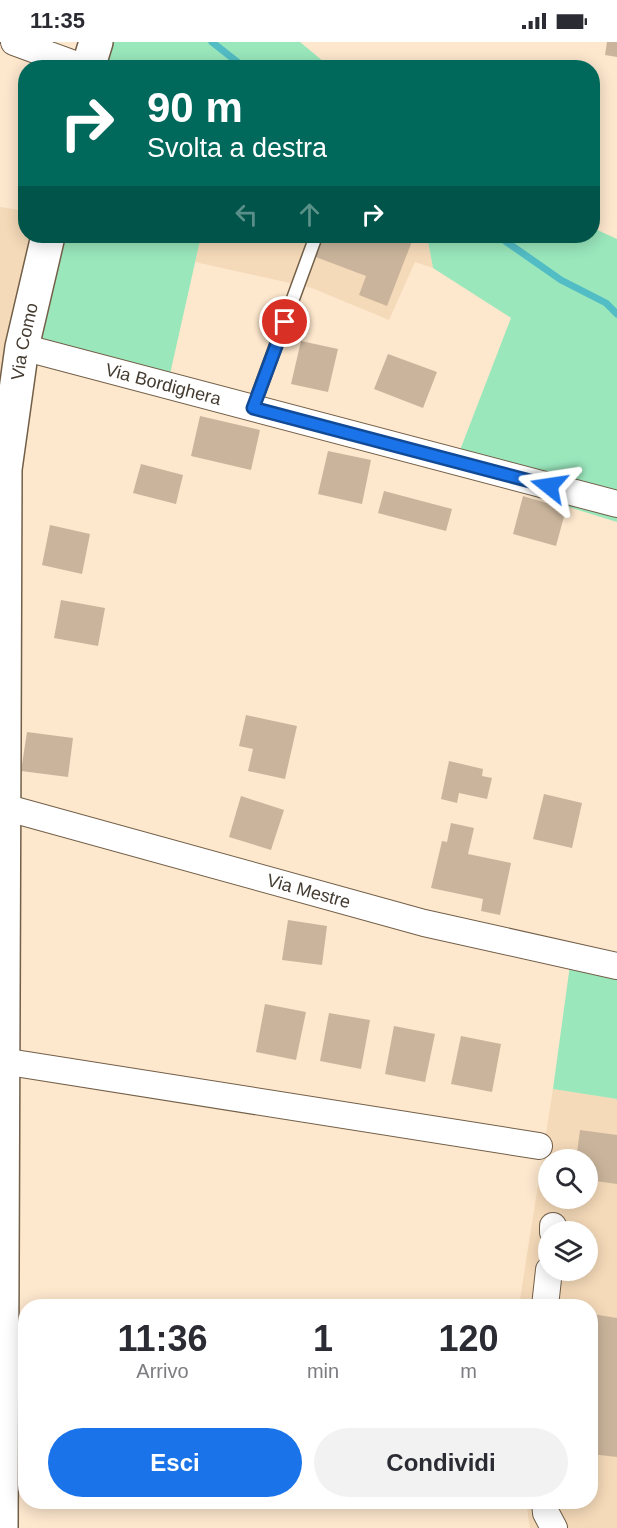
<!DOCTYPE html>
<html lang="it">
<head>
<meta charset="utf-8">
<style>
	body { margin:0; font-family:Helvetica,sans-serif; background:#f2f2f3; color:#2b2b33; height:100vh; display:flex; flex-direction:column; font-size:22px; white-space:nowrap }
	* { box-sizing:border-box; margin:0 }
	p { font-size:20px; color:#7c7c81 }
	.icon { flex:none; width:33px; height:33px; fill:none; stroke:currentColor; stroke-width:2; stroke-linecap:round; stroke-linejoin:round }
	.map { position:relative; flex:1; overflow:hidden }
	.sheet { position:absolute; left:18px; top:1257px; width:580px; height:210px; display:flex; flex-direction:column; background:#fff; border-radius:24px; box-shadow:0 3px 15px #0003 }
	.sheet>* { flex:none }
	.hud { position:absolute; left:18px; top:18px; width:582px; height:183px; border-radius:24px; box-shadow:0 3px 15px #0003; background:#00695c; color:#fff; overflow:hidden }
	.tools { position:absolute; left:538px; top:1107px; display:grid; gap:12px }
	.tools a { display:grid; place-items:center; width:60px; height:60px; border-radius:50%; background:#fff; box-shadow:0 3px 15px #0003; font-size:30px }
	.pin { position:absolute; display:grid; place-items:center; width:51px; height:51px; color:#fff; margin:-26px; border:3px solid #fff; border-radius:50%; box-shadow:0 2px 6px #0007 }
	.me { position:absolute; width:66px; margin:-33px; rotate:285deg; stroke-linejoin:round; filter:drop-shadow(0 0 4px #0008) }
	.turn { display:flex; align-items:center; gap:21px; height:126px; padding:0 30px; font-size:27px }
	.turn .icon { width:78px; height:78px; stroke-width:2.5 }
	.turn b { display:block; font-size:42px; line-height:51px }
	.lanes { display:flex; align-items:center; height:57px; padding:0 30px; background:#0003; justify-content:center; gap:30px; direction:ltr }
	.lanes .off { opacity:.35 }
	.eta { display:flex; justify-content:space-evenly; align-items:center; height:102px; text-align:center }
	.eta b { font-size:36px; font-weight:600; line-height:42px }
	.primary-button { display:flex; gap:12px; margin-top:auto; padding:12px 30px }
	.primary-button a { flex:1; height:69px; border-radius:36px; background:#1a73e8; color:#fff; font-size:24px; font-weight:600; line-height:69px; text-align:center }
	.primary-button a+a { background:#f2f2f3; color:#2b2b33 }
	.status { display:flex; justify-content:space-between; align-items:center; height:42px; padding:0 30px; background:#fff; direction:ltr }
	.status svg { height:16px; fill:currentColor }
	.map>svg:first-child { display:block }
	.built { fill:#f5dab9; fill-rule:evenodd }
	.green { fill:#9ae7bc }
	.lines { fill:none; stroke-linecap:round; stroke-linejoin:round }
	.stream { stroke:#53bdc5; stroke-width:7 }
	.building { fill:#cab59c }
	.lane-casing { stroke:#725f48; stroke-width:15 }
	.street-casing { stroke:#725f48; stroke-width:28 }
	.secondary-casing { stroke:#725f48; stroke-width:36 }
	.lane { stroke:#fff; stroke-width:12 }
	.street { stroke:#fff; stroke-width:26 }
	.secondary { stroke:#fff; stroke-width:33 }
	.route-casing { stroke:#114b97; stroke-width:15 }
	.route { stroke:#1a73e8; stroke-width:10 }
	.labels { text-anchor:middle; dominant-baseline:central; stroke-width:6; stroke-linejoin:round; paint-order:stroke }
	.street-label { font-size:18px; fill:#443b31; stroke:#fff }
</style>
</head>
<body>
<div class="status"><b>11:35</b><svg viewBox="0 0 49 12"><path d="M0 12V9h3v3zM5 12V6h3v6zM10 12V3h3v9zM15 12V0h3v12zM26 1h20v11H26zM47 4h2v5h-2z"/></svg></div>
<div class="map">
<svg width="617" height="1486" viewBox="0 0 617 1486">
	<rect width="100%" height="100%" fill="#fde7cd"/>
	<path class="built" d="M 0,165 L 25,169 L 26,194 L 31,194 L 0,346 Z
		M 201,194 L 427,194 L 433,226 L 415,220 L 389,278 L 312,246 L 195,220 Z
		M 553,1047 L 617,1057 L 617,1486 L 530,1486 L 526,1460 L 591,1460 L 591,1264 L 519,1264 ZM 549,1118 L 588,1118 L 588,1156 L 549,1156 ZM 549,1190 L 588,1190 L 588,1228 L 549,1228 Z"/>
	<path class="green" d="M 112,0 L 300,0 L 330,25 L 104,26 Z
		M 593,186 L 617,197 L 617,480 L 452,429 L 511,276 L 433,226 L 427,194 L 592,194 Z
		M 66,194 L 201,194 L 170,332 L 42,297 Z
		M 570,923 L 617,935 L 617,1057 L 553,1047 Z"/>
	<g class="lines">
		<path class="stream" d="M 212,0 L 245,26
			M 498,194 L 561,238 L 606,261 L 617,272"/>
	</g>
	<path class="building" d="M 607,0 L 617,0 L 617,15 L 605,13 Z
		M 321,194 L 414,194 L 387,264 L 359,253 L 366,234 L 313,214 Z
		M 301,299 L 338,307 L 328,350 L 291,342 Z
		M 388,312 L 437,330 L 423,366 L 374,347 Z
		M 200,374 L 260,388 L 251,428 L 191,414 Z
		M 328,409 L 371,418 L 362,462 L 318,452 Z
		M 141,422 L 183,433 L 176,462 L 133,451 Z
		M 384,449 L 452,467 L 446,489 L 378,471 Z
		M 523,454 L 566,467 L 556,504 L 513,492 Z
		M 50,483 L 90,492 L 82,532 L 42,523 Z
		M 61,558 L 105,566 L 98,604 L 54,596 Z
		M 246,673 L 297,684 L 285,737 L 248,729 L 253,707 L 239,704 Z
		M 27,690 L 73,696 L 68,735 L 21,729 Z
		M 449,719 L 483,727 L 482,734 L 492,736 L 487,757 L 459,751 L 457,761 L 441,757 Z
		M 544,752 L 582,761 L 572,806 L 533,797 Z
		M 241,754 L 284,768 L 271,808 L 229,795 Z
		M 451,781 L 474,786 L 468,812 L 511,821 L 500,873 L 481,869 L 483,857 L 431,846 L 442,799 L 447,800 Z
		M 288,878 L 327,884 L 322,923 L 282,918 Z
		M 265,962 L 306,970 L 296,1018 L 256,1010 Z
		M 329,971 L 370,978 L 361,1027 L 320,1019 Z
		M 394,984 L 435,992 L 425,1040 L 385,1032 Z
		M 461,994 L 501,1002 L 492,1050 L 451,1042 Z
		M 580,1088 L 617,1093 L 617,1142 L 588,1138 L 588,1118 L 576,1118 Z
		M 592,1272 L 617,1276 L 617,1415 L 591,1412 Z"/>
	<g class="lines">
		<defs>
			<path id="lane" d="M 253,366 L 316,194"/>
			<g id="street">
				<path d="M 14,0 L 85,26"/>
				<path id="s1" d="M 22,305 L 617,462"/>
				<path id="s2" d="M 4,765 L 424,881 L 617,924"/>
				<path d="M 2,1019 L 539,1104"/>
				<path d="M 553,1190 L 553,1184"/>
				<path d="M 545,1264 L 549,1228"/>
				<path d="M 545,1460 L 546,1471 L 554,1486"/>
			</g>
			<g id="secondary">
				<path d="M 88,26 L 96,0"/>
				<path id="s3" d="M 1,1486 L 5,427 L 22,305 L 48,194"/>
			</g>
		</defs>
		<use href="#lane" class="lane-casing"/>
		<use href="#street" class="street-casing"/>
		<use href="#secondary" class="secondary-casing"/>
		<use href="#lane" class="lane"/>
		<use href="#street" class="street"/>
		<use href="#secondary" class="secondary"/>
	</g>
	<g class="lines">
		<defs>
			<path id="route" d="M 285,280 L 253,366 L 549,444"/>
		</defs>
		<use href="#route" class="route-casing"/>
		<use href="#route" class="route"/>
	</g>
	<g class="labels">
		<g class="street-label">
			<text stroke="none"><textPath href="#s3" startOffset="1188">Via Como</textPath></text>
			<text stroke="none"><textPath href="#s1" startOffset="146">Via Bordighera</textPath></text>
			<text stroke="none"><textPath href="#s2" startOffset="316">Via Mestre</textPath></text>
		</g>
	</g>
</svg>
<div class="tools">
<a><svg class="icon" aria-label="search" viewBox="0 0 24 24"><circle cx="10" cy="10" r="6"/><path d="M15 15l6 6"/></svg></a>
<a><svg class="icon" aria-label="layers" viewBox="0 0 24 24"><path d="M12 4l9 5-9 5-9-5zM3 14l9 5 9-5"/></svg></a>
</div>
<div class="pin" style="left:285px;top:280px;background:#d93025"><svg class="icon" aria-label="arrive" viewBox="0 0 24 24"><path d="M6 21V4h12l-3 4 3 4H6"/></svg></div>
<svg class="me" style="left:549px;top:444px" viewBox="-20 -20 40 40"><path d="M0-17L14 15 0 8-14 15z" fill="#1a73e8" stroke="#fff" stroke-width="4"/></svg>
<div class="hud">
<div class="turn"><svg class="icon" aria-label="right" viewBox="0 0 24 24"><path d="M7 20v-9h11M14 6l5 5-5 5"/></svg><div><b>90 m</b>Svolta a destra</div></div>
<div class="lanes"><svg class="icon off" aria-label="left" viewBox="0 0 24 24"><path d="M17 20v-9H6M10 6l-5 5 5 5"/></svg><svg class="icon off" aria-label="ahead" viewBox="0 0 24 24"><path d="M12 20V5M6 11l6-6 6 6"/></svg><svg class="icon" aria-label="right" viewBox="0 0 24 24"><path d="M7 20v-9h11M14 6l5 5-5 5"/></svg></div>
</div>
<section class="sheet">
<div class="eta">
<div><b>11:36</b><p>Arrivo</p></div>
<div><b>1</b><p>min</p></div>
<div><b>120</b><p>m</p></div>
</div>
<div class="primary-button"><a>Esci</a><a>Condividi</a></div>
</section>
</div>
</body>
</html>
